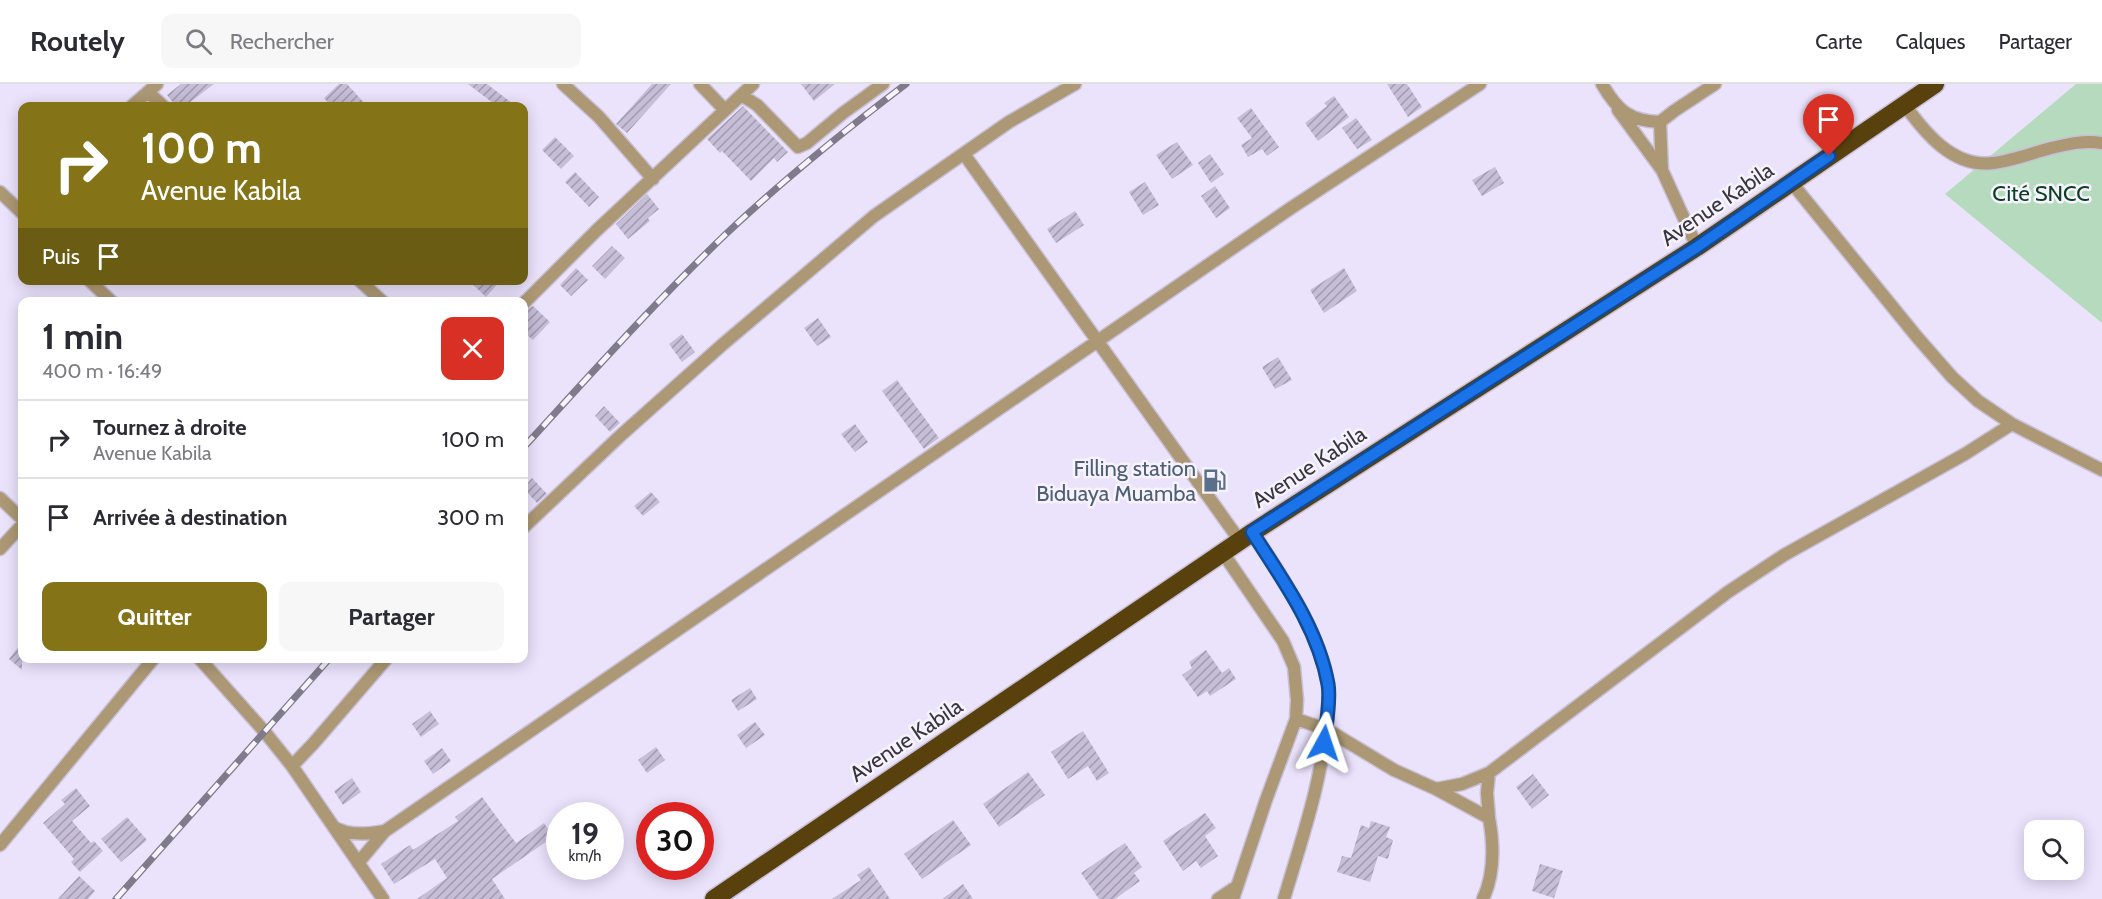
<!DOCTYPE html>
<html lang="fr">
<head>
<meta charset="utf-8">
<style>
	body { margin:0; font-family:Cabin,sans-serif; background:#f7f7f7; color:#2b2b33; height:100vh; display:flex; flex-direction:column; font-size:22px; white-space:nowrap }
	* { box-sizing:border-box; margin:0 }
	p { font-size:20px; color:#7c7c81 }
	.icon { flex:none; width:33px; height:33px; fill:none; stroke:currentColor; stroke-width:2; stroke-linecap:round; stroke-linejoin:round }
	.map { position:relative; flex:1; overflow:hidden }
	.panel { position:absolute; left:18px; top:213px; width:510px; height:366px; display:flex; flex-direction:column; background:#fff; border-radius:12px; box-shadow:0 3px 15px #0003 }
	.panel>* { flex:none }
	.top-card { position:absolute; left:18px; top:18px; width:510px; height:183px; border-radius:12px; box-shadow:0 3px 15px #0003; background:#857417; color:#fff; overflow:hidden }
	.fabs { position:absolute; left:2024px; top:736px; display:grid; gap:12px }
	.fabs a { display:grid; place-items:center; width:60px; height:60px; border-radius:12px; background:#fff; box-shadow:0 3px 15px #0003; font-size:30px }
	.speed { position:absolute; left:546px; top:718px; display:flex; gap:12px; font-size:30px; font-weight:700; text-align:center }
	.speed>* { display:grid; place-content:center; width:78px; height:78px; border-radius:50%; background:#fff; box-shadow:0 3px 15px #0003; line-height:1 }
	.speed small { font-size:15px; font-weight:400 }
	.speed .limit { border:9px solid #d22; background:#fff; color:#111 }
	.pin { position:absolute; display:grid; place-items:center; width:51px; height:51px; color:#fff; margin:-62px -26px; border-radius:50% 50% 50% 0; rotate:-45deg; box-shadow:0 0 6px #0007 }
	.pin .icon { rotate:45deg }
	.me { position:absolute; width:66px; margin:-33px; rotate:5deg; stroke-linejoin:round; filter:drop-shadow(0 0 4px #0008) }
	.turn { display:flex; align-items:center; gap:21px; height:126px; padding:0 24px; font-size:27px }
	.turn .icon { width:78px; height:78px; stroke-width:2.5 }
	.turn b { display:block; font-size:42px; line-height:51px }
	.then { display:flex; align-items:center; height:57px; padding:0 24px; background:#0003; gap:12px; font-size:22px }
	.round { display:grid; place-items:center; flex:none; width:63px; height:63px; border-radius:12px; background:#f7f7f7 }
	.summary { display:flex; align-items:center; justify-content:space-between; height:102px; padding:0 24px }
	h1 { font-size:36px; font-weight:700; line-height:45px }
	.primary-button { display:flex; gap:12px; margin-top:auto; padding:12px 24px }
	.primary-button a { flex:1; height:69px; border-radius:12px; background:#857417; color:#fff; font-size:24px; font-weight:700; line-height:69px; text-align:center }
	.primary-button a+a { background:#f7f7f7; color:#2b2b33 }
	ul { padding:0; list-style:none }
	li { display:flex; align-items:center; gap:18px; height:78px; padding:0 24px; border-top:2px solid #e1e1e2 }
	li div { flex:1 }
	li b { display:block; font-size:22px }
	li em { font-style:normal }
	header { display:flex; align-items:center; gap:36px; box-sizing:border-box; height:84px; padding:0 30px; background:#fff; border-bottom:2px solid #e1e1e2 }
	header strong { font-size:28px }
	nav { display:flex; gap:33px; margin-inline-start:auto; font-size:21px }
	.search { width:420px; height:54px; background:#f7f7f7; display:flex; align-items:center; gap:15px; box-sizing:border-box; padding:0 21px; border-radius:12px; color:#7c7c81; font-size:22px }
	.map>svg:first-child { display:block }
	.green { fill:#b5dabe }
	.building { fill:url(#building-hatch) }
	.lines { fill:none; stroke-linecap:round; stroke-linejoin:round }
	.street-casing { stroke:#c8c0d6; stroke-width:15 }
	.highway-casing { stroke:#c8c0d6; stroke-width:21 }
	.street { stroke:#ac9874; stroke-width:12 }
	.highway { stroke:#59410e; stroke-width:18 }
	.rail-casing { stroke:#807b8b; stroke-width:7 }
	.rail { stroke:#f6f3fd; stroke-width:4.5; stroke-dasharray:14; stroke-linecap:butt }
	.route-casing { stroke:#114b97; stroke-width:15 }
	.route { stroke:#1a73e8; stroke-width:10 }
	.labels { text-anchor:middle; dominant-baseline:central; stroke-width:5; stroke-linejoin:round; paint-order:stroke }
	.park-label { font-size:22px; fill:#0c3e21; stroke:#f6f3fd }
	.street-label { font-size:22px; fill:#3a3640; stroke:#f6f3fd }
	.service-label { font-size:22px; fill:#4e5e75; stroke:#f6f3fd; text-anchor:end }
</style>
</head>
<body>
<header>
<strong>Routely</strong>
<div class="search"><svg class="icon" aria-label="search" viewBox="0 0 24 24"><circle cx="10" cy="10" r="6"/><path d="M15 15l6 6"/></svg>Rechercher</div>
<nav><a>Carte</a><a>Calques</a><a>Partager</a></nav>
</header>
<div class="map">
<svg width="2102" height="815" viewBox="0 0 2102 815">
	<defs>
		<pattern id="building-hatch" width="6" height="6" patternUnits="userSpaceOnUse" patternTransform="scale(1.5)"><rect width="6" height="6" fill="#c6bdd7"/><path d="M-1 1l2-2M0 6l6-6M5 7l2-2" fill="none" stroke="#a29ab0"/></pattern>
	</defs>
	<rect width="100%" height="100%" fill="#ebe2fc"/>
	<path class="green" d="M 2076,0 L 2102,0 L 2102,239 L 1945,110 Z"/>
	<path class="building" d="M 181,0 L 214,0 L 185,22 L 176,22 L 167,11 Z
		M 339,0 L 347,0 L 367,22 L 331,22 L 324,14 Z
		M 468,0 L 487,0 L 516,22 L 497,22 Z
		M 652,0 L 671,0 L 627,49 L 616,40 Z
		M 801,0 L 835,0 L 814,17 Z
		M 1387,0 L 1407,0 L 1422,23 L 1408,33 Z
		M 1334,12 L 1349,33 L 1318,57 L 1305,39 L 1327,22 L 1324,19 Z
		M 743,22 L 788,68 L 777,78 L 774,74 L 751,97 L 722,67 L 720,69 L 707,55 Z
		M 1251,24 L 1279,63 L 1267,72 L 1262,65 L 1248,73 L 1241,61 L 1252,54 L 1237,34 Z
		M 1356,34 L 1372,56 L 1357,65 L 1342,44 Z
		M 555,53 L 574,72 L 561,85 L 542,66 Z
		M 1177,58 L 1193,81 L 1172,95 L 1156,71 Z
		M 1210,70 L 1224,90 L 1211,99 L 1198,79 Z
		M 1495,83 L 1504,99 L 1482,112 L 1472,96 Z
		M 575,88 L 599,113 L 589,123 L 565,98 Z
		M 1145,98 L 1159,121 L 1143,131 L 1129,108 Z
		M 1215,102 L 1230,124 L 1216,134 L 1201,112 Z
		M 647,110 L 659,125 L 648,134 L 650,137 L 628,155 L 616,140 Z
		M 1075,127 L 1084,141 L 1056,159 L 1047,145 Z
		M 612,162 L 625,174 L 605,195 L 592,182 Z
		M 576,184 L 588,196 L 571,212 L 560,201 Z
		M 1344,184 L 1357,207 L 1324,229 L 1310,206 Z
		M 468,196 L 501,196 L 486,213 Z
		M 533,222 L 550,238 L 533,256 L 524,248 L 524,227 Z
		M 818,234 L 831,253 L 817,262 L 804,244 Z
		M 682,250 L 695,268 L 682,278 L 669,260 Z
		M 1278,273 L 1292,296 L 1275,305 L 1262,283 Z
		M 897,296 L 939,354 L 924,365 L 882,307 Z
		M 604,322 L 620,339 L 610,348 L 595,332 Z
		M 855,340 L 868,358 L 855,368 L 841,350 Z
		M 532,394 L 547,410 L 537,419 L 524,405 L 524,403 Z
		M 651,408 L 660,418 L 643,432 L 634,422 Z
		M 22,558 L 22,586 L 9,575 Z
		M 1206,566 L 1222,589 L 1229,584 L 1236,595 L 1210,612 L 1207,607 L 1198,613 L 1182,591 L 1192,584 L 1189,578 Z
		M 750,604 L 757,615 L 738,627 L 731,616 Z
		M 430,627 L 439,640 L 421,653 L 412,640 Z
		M 755,638 L 765,651 L 746,664 L 737,651 Z
		M 1083,647 L 1109,689 L 1097,697 L 1088,682 L 1068,695 L 1051,668 Z
		M 656,663 L 665,676 L 647,689 L 638,676 Z
		M 442,664 L 451,677 L 433,690 L 424,677 Z
		M 1028,688 L 1045,711 L 999,743 L 983,720 Z
		M 1533,690 L 1549,711 L 1532,725 L 1516,703 Z
		M 352,694 L 361,708 L 343,721 L 334,707 Z
		M 76,704 L 90,722 L 72,737 L 91,759 L 94,757 L 103,767 L 80,788 L 71,778 L 74,775 L 43,739 L 65,720 L 61,716 Z
		M 482,713 L 516,759 L 544,739 L 553,753 L 492,795 L 505,815 L 417,815 L 447,794 L 435,775 L 394,800 L 381,780 L 410,761 L 413,766 L 458,737 L 455,733 Z
		M 1205,729 L 1216,744 L 1205,752 L 1218,772 L 1201,784 L 1196,777 L 1183,787 L 1163,757 Z
		M 127,733 L 147,756 L 121,778 L 101,755 Z
		M 953,736 L 971,761 L 922,795 L 904,770 Z
		M 1371,737 L 1390,743 L 1386,753 L 1393,756 L 1388,775 L 1378,772 L 1370,798 L 1337,788 L 1342,772 L 1351,774 L 1361,741 L 1369,744 Z
		M 1125,759 L 1142,783 L 1134,789 L 1140,797 L 1115,815 L 1099,815 L 1081,789 Z
		M 1540,780 L 1563,787 L 1554,814 L 1532,807 Z
		M 869,783 L 890,815 L 832,815 L 861,796 L 857,791 Z
		M 79,792 L 95,807 L 88,815 L 58,815 Z
		M 963,800 L 973,815 L 942,815 Z"/>
	<g class="lines">
		<defs>
			<path id="street" d="M 563,0 L 599,33 L 653,95
				M 700,0 L 725,26
				M 1602,0 C 1617,26 1629,37 1660,38 L 1674,27 L 1715,0
				M 148,8 L 163,22
				M 741,11 L 757,21 L 798,63 L 807,59 L 843,29 L 883,0
				M 1904,20 C 1925,49 1953,84 1993,79 C 2012,77 2032,69 2051,64 C 2068,60 2085,56 2102,59
				M 132,22 L 157,0
				M 1618,26 L 1662,86
				M 1660,38 L 1662,86 L 1697,163
				M 964,70 L 1240,457
				M 1791,98 L 1917,253 L 1952,293 L 1978,317 L 2012,340 L 2102,386
				M 0,108 L 22,129
				M 89,196 L 112,218
				M 359,196 L 383,218
				M 524,219 L 597,146 L 753,0
				M 0,414 L 22,435
				M 524,443 L 620,352 L 722,261 L 874,132 L 1009,38 L 1075,0
				M 1253,448 C 1282,495 1318,543 1328,600 C 1330,609 1328,622 1327,632 C 1323,695 1302,754 1284,815
				M 0,465 L 22,441
				M 1223,469 L 1283,557 L 1294,583 L 1297,616 L 1296,635 L 1266,716 L 1233,815
				M 199,574 L 264,647 L 292,682 L 383,815
				M 1296,635 L 1326,645 L 1394,686 L 1436,705 L 1489,734 C 1494,761 1495,789 1483,815
				M 292,682 L 313,660 L 387,574
				M 1489,689 L 1487,709 L 1489,734
				M 1436,705 L 1462,700 L 1489,689 L 1728,508 L 1784,471 L 1965,370 L 2012,340
				M 334,743 C 348,752 369,750 385,747
				M 0,761 L 154,574
				M 358,779 L 385,747 L 1291,124 L 1480,0
				M 1218,815 L 1236,803"/>
			<path id="highway" d="M 714,815 L 1253,448 L 1697,163 L 1935,0"/>
		</defs>
		<use href="#street" class="street-casing"/>
		<use href="#highway" class="highway-casing"/>
		<use href="#street" class="street"/>
		<use href="#highway" class="highway"/>
		<defs>
			<path id="rail" d="M 524,363 C 590,291 656,217 727,149 C 783,96 844,47 906,0
				M 116,815 L 330,574"/>
		</defs>
		<use href="#rail" class="rail-casing"/>
		<use href="#rail" class="rail"/>
	</g>
	<g class="lines">
		<defs>
			<path id="route" d="M 1324,659 C 1326,642 1331,616 1328,600 C 1318,544 1282,495 1252,448 L 1697,163 L 1829,72"/>
		</defs>
		<use href="#route" class="route-casing"/>
		<use href="#route" class="route"/>
	</g>
	<defs>
		<symbol id="fuel-bare" viewBox="-9 -9 18 18"><path d="M-5.5-6h7V0h2V4h1.3V-2.5L3-4.5l.8-.8L6-3V5H2.5V1h-1V6h-7ZM-4.2-4.7v3.2H.2V-4.7Z" fill="#5c6f8a" stroke="#f6f3fd" stroke-width="2.5" paint-order="stroke"/></symbol>
	</defs>
	<g fill-rule="evenodd">
		<use href="#fuel-bare" x="1198" y="380" width="33" height="33"/>
	</g>
	<g class="labels">
		<g class="park-label">
			<text x="2041" y="109">Cité SNCC</text>
		</g>
		<g class="street-label">
			<text transform="translate(1717 120) rotate(-34)">Avenue Kabila</text>
			<text transform="translate(1309 383) rotate(-33)">Avenue Kabila</text>
			<text transform="translate(906 656) rotate(-34)">Avenue Kabila</text>
		</g>
		<g class="service-label">
			<text x="1196" y="384">Filling station<tspan x="1196" dy="25">Biduaya Muamba</tspan></text>
		</g>
	</g>
</svg>
<div class="fabs">
<a><svg class="icon" aria-label="search" viewBox="0 0 24 24"><circle cx="10" cy="10" r="6"/><path d="M15 15l6 6"/></svg></a>
</div>
<div class="speed"><div>19<small>km/h</small></div><div class="limit">30</div></div>
<div class="pin" style="left:1829px;top:72px;background:#d93025"><svg class="icon" aria-label="arrive" viewBox="0 0 24 24"><path d="M6 21V4h12l-3 4 3 4H6"/></svg></div>
<svg class="me" style="left:1324px;top:659px" viewBox="-20 -20 40 40"><path d="M0-17L14 15 0 8-14 15z" fill="#1a73e8" stroke="#fff" stroke-width="4"/></svg>
<div class="top-card">
<div class="turn"><svg class="icon" aria-label="right" viewBox="0 0 24 24"><path d="M7 20v-9h11M14 6l5 5-5 5"/></svg><div><b>100 m</b>Avenue Kabila</div></div>
<div class="then">Puis<svg class="icon" aria-label="arrive" viewBox="0 0 24 24"><path d="M6 21V4h12l-3 4 3 4H6"/></svg></div>
</div>
<section class="panel">
<div class="summary"><div><h1>1 min</h1><p>400 m · 16:49</p></div><a class="round" style="background:#d93025;color:#fff"><svg class="icon" aria-label="close" viewBox="0 0 24 24"><path d="M6 6l12 12M18 6L6 18"/></svg></a></div>
<ul>
<li><svg class="icon" aria-label="right" viewBox="0 0 24 24"><path d="M7 20v-9h11M14 6l5 5-5 5"/></svg><div><b>Tournez à droite</b><p>Avenue Kabila</p></div><em>100 m</em></li>
<li><svg class="icon" aria-label="arrive" viewBox="0 0 24 24"><path d="M6 21V4h12l-3 4 3 4H6"/></svg><div><b>Arrivée à destination</b></div><em>300 m</em></li>
</ul>
<div class="primary-button"><a>Quitter</a><a>Partager</a></div>
</section>
</div>
</body>
</html>
